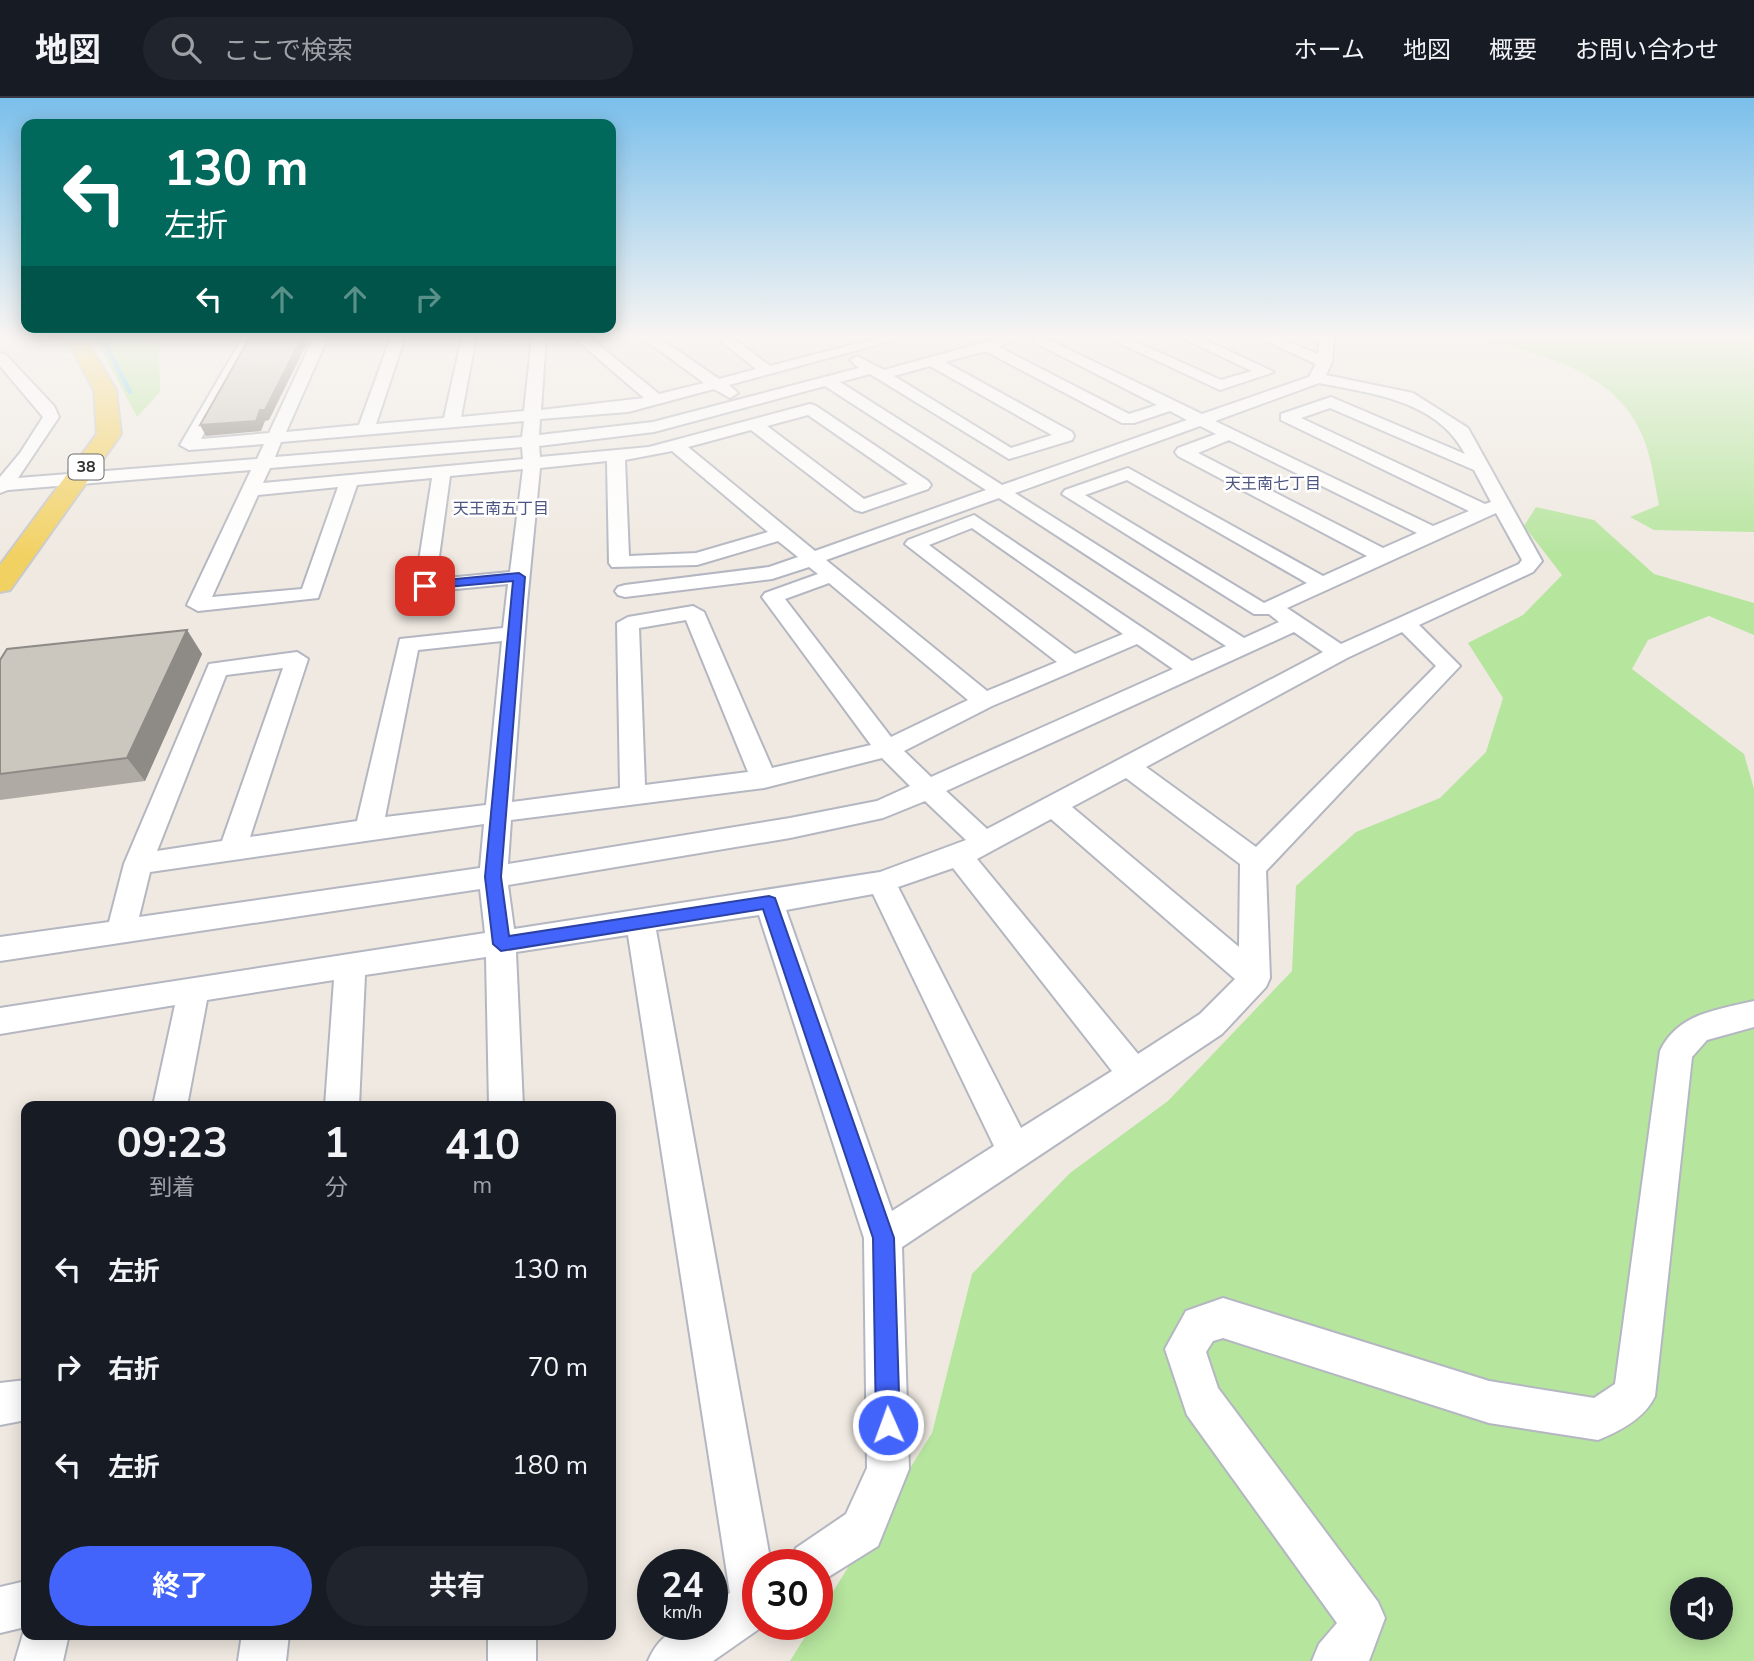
<!DOCTYPE html>
<html lang="ja">
<head>
<meta charset="utf-8">
<style>
	body { margin:0; font-family:"Nunito Sans","Noto Sans JP",sans-serif; background:#20242c; color:#f1f3f6; height:100vh; display:flex; flex-direction:column; font-size:26px; white-space:nowrap }
	* { box-sizing:border-box; margin:0 }
	p { font-size:23px; color:#9ea1a6 }
	.icon { flex:none; width:38px; height:38px; fill:none; stroke:currentColor; stroke-width:2; stroke-linecap:round; stroke-linejoin:round }
	.map { position:relative; flex:1; overflow:hidden }
	.drawer { position:absolute; left:21px; top:1003px; width:595px; height:539px; display:flex; flex-direction:column; background:#171b24; border-radius:14px; box-shadow:0 4px 18px #0003 }
	.drawer>* { flex:none }
	.hud { position:absolute; left:21px; top:21px; width:595px; height:214px; border-radius:14px; box-shadow:0 4px 18px #0003; background:#00695c; color:#fff; overflow:hidden }
	.buttons { position:absolute; left:1670px; top:1479px; display:grid; gap:14px }
	.buttons a { display:grid; place-items:center; width:63px; height:63px; border-radius:50%; background:#171b24; box-shadow:0 4px 18px #0003; font-size:35px }
	.speed { position:absolute; left:637px; top:1451px; display:flex; gap:14px; font-size:35px; font-weight:700; text-align:center }
	.speed>* { display:grid; place-content:center; width:91px; height:91px; border-radius:50%; background:#171b24; box-shadow:0 4px 18px #0003; line-height:1 }
	.speed small { font-size:18px; font-weight:400 }
	.speed .limit { border:10px solid #d22; background:#fff; color:#111 }
	.pin { position:absolute; display:grid; place-items:center; width:60px; height:60px; color:#fff; margin:-30px; border-radius:14px; box-shadow:0 4px 10px #0006 }
	.me { position:absolute; width:77px; margin:-38px; rotate:358deg; stroke-linejoin:round; filter:drop-shadow(0 0 5px #0008) }
	.turn { display:flex; align-items:center; gap:24px; height:147px; padding:0 28px; font-size:32px }
	.turn .icon { width:91px; height:91px; stroke-width:2.5 }
	.turn b { display:block; font-size:49px; line-height:60px }
	.lanes { display:flex; align-items:center; height:66px; padding:0 28px; background:#0003; justify-content:center; gap:35px; direction:ltr }
	.lanes .off { opacity:.35 }
	.eta { display:flex; justify-content:space-evenly; align-items:center; height:119px; text-align:center }
	.eta b { font-size:42px; font-weight:700; line-height:49px }
	.button { display:flex; gap:14px; margin-top:auto; padding:14px 28px }
	.button a { flex:1; height:80px; border-radius:42px; background:#4264fb; color:#fff; font-size:28px; font-weight:700; line-height:80px; text-align:center }
	.button a+a { background:#20242c; color:#f1f3f6 }
	ul { padding:0; list-style:none }
	li { display:flex; align-items:center; gap:21px; height:98px; padding:0 28px }
	li div { flex:1 }
	li b { display:block; font-size:26px }
	li em { font-style:normal }
	header { display:flex; align-items:center; gap:42px; box-sizing:border-box; height:98px; padding:0 35px; background:#171b24; border-bottom:2px solid #363941 }
	header strong { font-size:33px }
	nav { display:flex; gap:38px; margin-inline-start:auto; font-size:24px }
	.search { width:490px; height:63px; background:#20242c; display:flex; align-items:center; gap:18px; box-sizing:border-box; padding:0 24px; border-radius:38px; color:#9ea1a6; font-size:26px }
	.map>svg:first-child { display:block }
	.green { fill:#b6e59e; fill-rule:evenodd }
	.lines { fill:none; stroke-linecap:round; stroke-linejoin:round }
	.stream { stroke:#75cff0; stroke-width:4.5 }
	.street-casing { stroke:#b4b7c1; stroke-width:4 }
	.primary-casing { stroke:#c9c9c9; stroke-width:4 }
	.street { fill:#fff; fill-rule:evenodd }
	.primary { fill:#f2d163; fill-rule:evenodd }
	.wall { fill:#afaba4 }
	.shaded-wall { fill:#8e8b86 }
	.building { fill:#cbc7bf; stroke:#8e8b86; stroke-width:2 }
	.route { fill:#4264fb; stroke:#2b41a3; stroke-width:2 }
	.labels { text-anchor:middle; dominant-baseline:central; stroke-width:5; stroke-linejoin:round; paint-order:stroke }
	.shield { fill:#fff; stroke:#6d6d6d; stroke-width:2 }
	.shield-label { font-size:16px; font-weight:bold; fill:#2e2e2e }
	.far-neighbourhood-label { font-size:16px; fill:#4d5680; stroke:#fff }
</style>
</head>
<body>
<header>
<strong>地図</strong>
<div class="search"><svg class="icon" aria-label="search" viewBox="0 0 24 24"><circle cx="10" cy="10" r="6"/><path d="M15 15l6 6"/></svg>ここで検索</div>
<nav><a>ホーム</a><a>地図</a><a>概要</a><a>お問い合わせ</a></nav>
</header>
<div class="map">
<svg width="1754" height="1563" viewBox="0 0 1754 1563">
	<rect width="100%" height="100%" fill="#efe9e1"/>
	<path class="green" d="M 95,239 L 167,239 L 159,240 L 160,294 L 137,319 Z
		M 1468,239 L 1754,239 L 1754,434 L 1654,432 L 1630,419 L 1659,407 C 1655,387 1652,364 1645,344 C 1618,269 1535,255 1468,239 Z
		M 1536,409 L 1594,422 L 1654,476 L 1754,505 L 1754,537 L 1709,518 L 1648,542 L 1632,571 L 1744,656 L 1754,691 L 1754,1563 L 790,1563 L 813,1526 L 817,1526 L 817,1519 L 932,1335 L 972,1176 L 1070,1075 L 1168,1003 L 1292,873 L 1296,788 L 1356,734 L 1440,700 L 1486,654 L 1503,600 L 1468,545 L 1523,517 L 1562,477 L 1524,428 ZM 1682,1491 L 1720,1491 L 1720,1530 L 1682,1530 Z"/>
	<g class="lines">
		<path class="stream" d="M 102,239 L 130,294"/>
		<defs>
			<path id="street" d="M 243,239 L 257,239 L 201,341 L 269,335 L 314,239 L 328,239 L 286,334 L 359,327 L 391,239 L 405,239 L 376,326 L 444,320 L 462,239 L 476,239 L 461,319 L 524,313 L 532,239 L 546,239 L 541,312 L 644,300 L 573,239 L 589,239 L 659,296 L 704,285 L 641,239 L 658,239 L 719,281 L 756,271 L 716,239 L 732,239 L 770,268 L 882,239 L 906,239 L 729,287 L 738,295 L 730,300 L 714,291 L 628,314 L 540,321 L 539,337 L 653,324 L 859,270 L 850,262 L 857,258 L 884,272 L 1003,239 L 1012,243 L 999,249 L 1129,316 L 1157,307 L 1024,239 L 1043,239 L 1202,316 L 1309,279 L 1316,266 L 1257,239 L 1277,239 L 1318,256 L 1320,239 L 1334,239 L 1332,264 L 1326,277 L 1413,295 L 1468,330 L 1542,463 L 1533,474 L 1419,527 L 1460,568 L 1266,773 L 1270,880 L 1266,889 L 1222,936 L 902,1149 L 909,1371 L 878,1448 L 817,1486 L 817,1466 L 790,1466 L 796,1450 L 846,1416 L 867,1370 L 864,1140 L 759,817 L 656,832 L 771,1466 L 758,1466 L 758,1526 L 766,1526 L 713,1563 L 648,1563 C 661,1533 681,1526 712,1526 L 712,1508 L 730,1495 L 628,837 L 516,854 L 523,1008 L 489,1008 L 486,859 L 365,877 L 359,1008 L 325,1008 L 334,882 L 207,902 L 187,1008 L 153,1008 L 175,907 L 0,936 L 0,910 L 485,835 L 480,791 L 0,863 L 0,839 L 109,824 L 124,766 L 209,566 L 297,554 L 308,561 L 250,739 L 357,723 L 400,541 L 503,530 L 508,486 L 425,494 L 415,488 L 432,380 L 357,387 L 318,500 L 198,513 L 187,507 L 251,372 L 8,392 L 0,395 L 0,379 L 20,355 L 43,319 L 0,268 L 0,255 L 5,256 L 54,308 L 59,319 L 18,380 L 257,361 L 264,346 L 189,352 L 180,347 ZM 985,253 L 1122,325 L 1134,325 L 1170,313 L 1187,322 L 1002,387 L 840,284 L 870,276 L 1009,361 L 1072,342 L 1074,338 L 1072,334 L 945,264 ZM 930,268 L 1052,337 L 1011,350 L 894,278 ZM 1319,285 C 1373,296 1437,302 1465,356 L 1331,299 L 1281,316 L 1281,322 L 1469,413 L 1433,428 L 1215,323 ZM 825,288 L 986,392 L 815,453 L 688,349 L 751,332 L 855,412 L 862,414 L 928,391 L 931,387 L 928,383 L 816,308 L 810,306 L 649,349 L 540,359 L 539,348 L 654,334 ZM 1330,310 L 1474,372 L 1491,404 L 1485,406 L 1301,320 ZM 808,317 L 908,386 L 864,401 L 767,328 ZM 524,323 L 522,339 L 275,359 L 281,344 ZM 1200,328 L 1216,336 L 1178,350 L 1175,354 L 1178,358 L 1367,458 L 1323,478 L 1128,370 L 1065,392 L 1062,396 L 1254,516 L 1269,516 L 1279,524 L 1244,540 L 1015,395 ZM 1229,342 L 1417,435 L 1383,450 L 1198,355 ZM 522,349 L 523,361 L 263,385 L 270,370 ZM 672,353 L 768,434 L 696,455 L 629,458 L 625,362 ZM 607,363 L 609,465 L 612,469 L 697,467 L 778,443 L 798,459 L 769,469 L 625,487 L 618,489 L 615,493 L 618,497 L 625,499 L 772,481 L 809,469 L 818,476 L 765,495 L 762,499 L 871,647 L 772,670 L 704,514 L 693,508 L 628,519 L 617,525 L 620,690 L 512,704 L 527,505 L 540,370 ZM 523,371 L 510,474 L 436,481 L 450,378 ZM 1127,382 L 1307,485 L 1264,505 L 1085,397 ZM 338,389 L 302,491 L 212,499 L 258,397 ZM 999,400 L 1226,548 L 1192,563 L 974,417 L 908,442 L 905,446 L 1057,564 L 987,593 L 826,462 ZM 1496,415 L 1522,462 L 1519,466 L 1341,546 L 1287,510 ZM 972,430 L 1123,536 L 1075,556 L 929,447 ZM 829,485 L 968,602 L 891,639 L 785,501 ZM 686,522 L 748,674 L 645,687 L 639,530 ZM 1294,534 L 1323,554 L 987,731 L 946,693 ZM 1402,534 L 1436,568 L 1256,749 L 1146,669 L 1347,560 ZM 502,543 L 486,707 L 385,719 L 418,552 ZM 1137,546 L 1173,571 L 931,679 L 904,653 L 992,608 ZM 283,570 L 222,743 L 157,753 L 226,577 ZM 882,660 L 910,688 L 877,703 L 790,720 L 508,766 L 511,722 L 764,690 ZM 1126,680 L 1240,766 L 1239,849 L 1072,709 ZM 925,703 L 966,742 L 880,774 L 514,831 L 508,787 L 790,740 L 883,720 ZM 1051,721 L 1235,881 L 1200,916 L 1138,956 L 977,761 ZM 484,726 L 480,770 L 139,819 L 150,774 ZM 953,770 L 1112,973 L 1021,1030 L 898,789 ZM 873,796 L 994,1048 L 892,1113 L 786,812 Z
				M 1106,239 L 1125,239 L 1221,282 L 1252,273 L 1180,239 L 1199,239 L 1274,274 L 1220,292 Z
				M 1754,903 L 1754,929 L 1707,942 L 1692,959 L 1655,1298 C 1645,1320 1620,1333 1598,1342 L 1489,1325 L 1223,1240 L 1213,1243 L 1206,1254 L 1218,1290 L 1378,1504 L 1385,1520 L 1369,1563 L 1312,1563 L 1319,1546 L 1337,1525 L 1187,1317 L 1165,1251 L 1186,1213 L 1223,1200 L 1489,1283 L 1594,1300 L 1615,1286 L 1660,953 C 1678,915 1717,912 1754,903 Z
				M 26,1282 L 26,1322 L 0,1327 L 0,1285 Z
				M 26,1483 L 26,1536 L 69,1536 L 63,1563 L 15,1563 L 25,1529 L 0,1535 L 0,1489 Z
				M 242,1536 L 289,1536 L 286,1563 L 238,1563 Z
				M 488,1536 L 536,1536 L 536,1563 L 488,1563 Z"/>
			<path id="primary" d="M 65,239 L 85,239 L 116,292 L 121,336 L 10,492 L 0,494 L 0,467 L 97,336 L 94,292 Z"/>
		</defs>
		<use href="#street" class="street-casing"/>
		<use href="#primary" class="primary-casing"/>
		<use href="#street" class="street"/>
		<use href="#primary" class="primary"/>
	</g>
	<path class="wall" d="M 187,532 L 202,556 L 145,683 L 0,702 L 0,562 Z"/>
	<path class="shaded-wall" d="M 302,239 L 310,239 L 269,322 L 265,323 L 261,333 L 206,338 L 200,327 Z
		M 187,532 L 202,556 L 145,683 L 127,660 Z"/>
	<path class="building" d="M 250,239 L 302,239 L 265,312 L 260,312 L 256,323 L 200,327 Z
		M 187,532 L 127,660 L 0,676 L 0,562 L 7,551 Z"/>
	<linearGradient id="sky" x2="0" y2="1"><stop stop-color="#7abfeb"/><stop offset="0.52" stop-color="#f8f5f2"/><stop offset="1" stop-color="#f8f5f2" stop-opacity="0"/></linearGradient>
	<rect width="1754" height="458" fill="url(#sky)"/>
	<path class="route" d="M 519,475 L 525,479 L 501,779 L 509,838 L 769,798 L 775,800 L 894,1140 L 900,1327 L 897,1335 L 888,1339 L 880,1335 L 876,1327 L 873,1140 L 763,811 L 501,853 L 493,846 L 485,779 L 513,483 L 425,491 L 419,488 L 425,484 Z"/>
	<g class="labels">
		<rect class="shield" x="68.5" y="356.5" width="35" height="25" rx="5"/>
		<g class="shield-label">
			<text x="86" y="369">38</text>
		</g>
		<g class="far-neighbourhood-label">
			<text x="1273" y="386">天王南七丁目</text>
			<text x="501" y="411">天王南五丁目</text>
		</g>
	</g>
</svg>
<div class="buttons">
<a><svg class="icon" aria-label="sound" viewBox="0 0 24 24"><path d="M4 9h4l5-4v14l-5-4H4zM17 9q2 3 0 6"/></svg></a>
</div>
<div class="speed"><div>24<small>km/h</small></div><div class="limit">30</div></div>
<div class="pin" style="left:425px;top:488px;background:#d93025"><svg class="icon" aria-label="arrive" viewBox="0 0 24 24"><path d="M6 21V4h12l-3 4 3 4H6"/></svg></div>
<svg class="me" style="left:888px;top:1327px" viewBox="-20 -20 40 40"><circle r="17" fill="#4264fb" stroke="#fff" stroke-width="3"/><path d="M0-11L8 9 0 5-8 9z" fill="#fff"/></svg>
<div class="hud">
<div class="turn"><svg class="icon" aria-label="left" viewBox="0 0 24 24"><path d="M17 20v-9H6M10 6l-5 5 5 5"/></svg><div><b>130 m</b>左折</div></div>
<div class="lanes"><svg class="icon" aria-label="left" viewBox="0 0 24 24"><path d="M17 20v-9H6M10 6l-5 5 5 5"/></svg><svg class="icon off" aria-label="ahead" viewBox="0 0 24 24"><path d="M12 20V5M6 11l6-6 6 6"/></svg><svg class="icon off" aria-label="ahead" viewBox="0 0 24 24"><path d="M12 20V5M6 11l6-6 6 6"/></svg><svg class="icon off" aria-label="right" viewBox="0 0 24 24"><path d="M7 20v-9h11M14 6l5 5-5 5"/></svg></div>
</div>
<section class="drawer">
<div class="eta">
<div><b>09:23</b><p>到着</p></div>
<div><b>1</b><p>分</p></div>
<div><b>410</b><p>m</p></div>
</div>
<ul>
<li><svg class="icon" aria-label="left" viewBox="0 0 24 24"><path d="M17 20v-9H6M10 6l-5 5 5 5"/></svg><div><b>左折</b></div><em>130 m</em></li>
<li><svg class="icon" aria-label="right" viewBox="0 0 24 24"><path d="M7 20v-9h11M14 6l5 5-5 5"/></svg><div><b>右折</b></div><em>70 m</em></li>
<li><svg class="icon" aria-label="left" viewBox="0 0 24 24"><path d="M17 20v-9H6M10 6l-5 5 5 5"/></svg><div><b>左折</b></div><em>180 m</em></li>
</ul>
<div class="button"><a>終了</a><a>共有</a></div>
</section>
</div>
</body>
</html>
